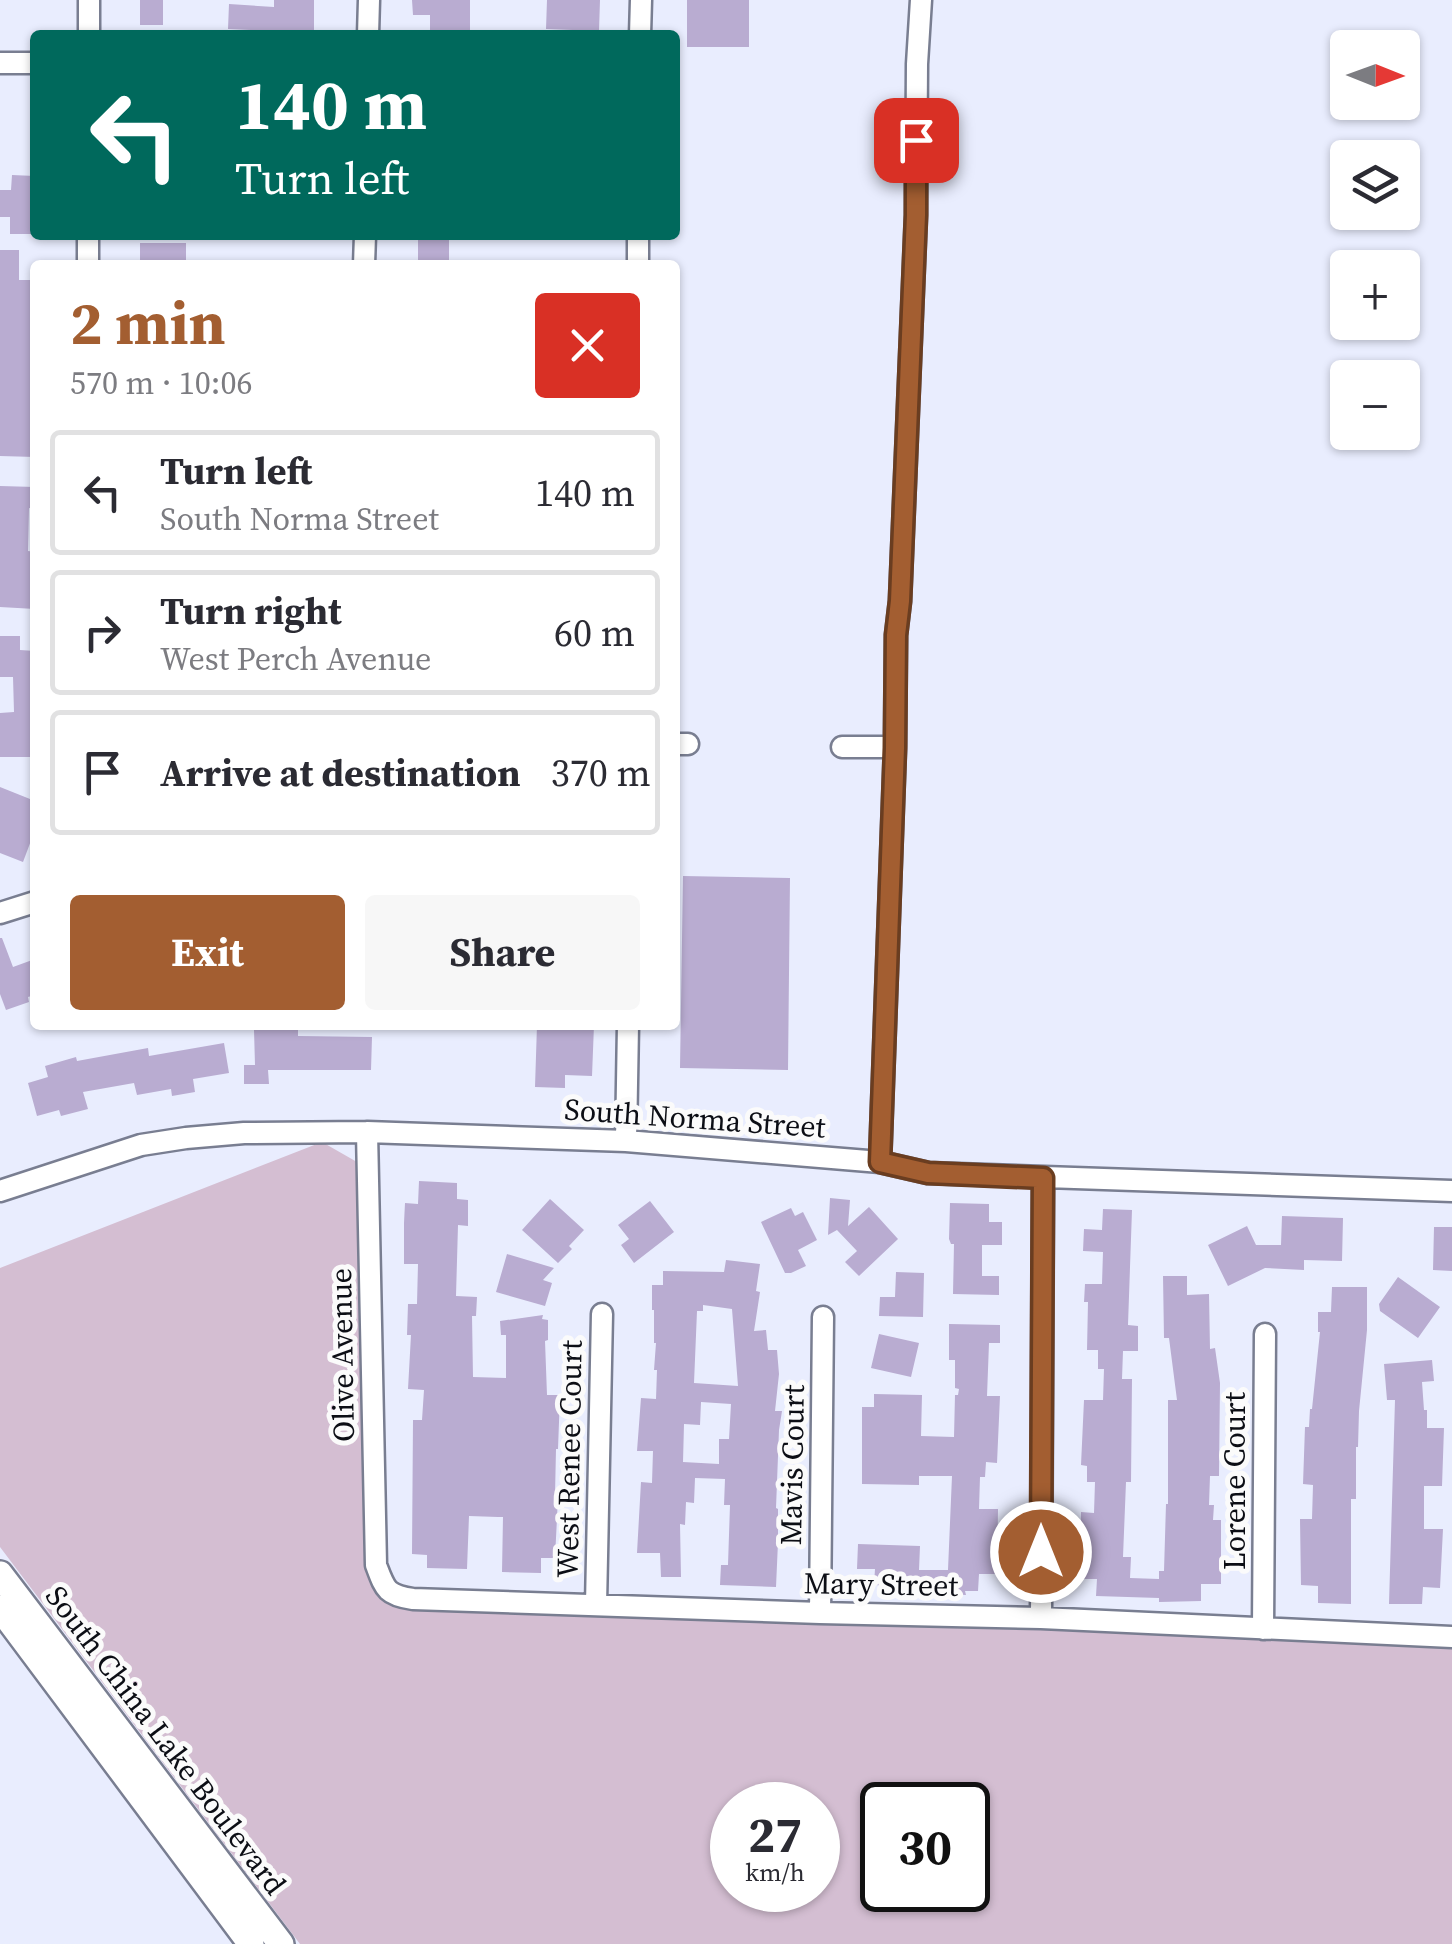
<!DOCTYPE html>
<html lang="en">
<head>
<meta charset="utf-8">
<style>
	body { margin:0; font-family:"Source Serif 4",serif; background:#f7f7f7; color:#2b2b33; height:100vh; display:flex; flex-direction:column; font-size:38px; white-space:nowrap }
	* { box-sizing:border-box; margin:0 }
	p { font-size:32px; color:#7c7c81 }
	.icon { flex:none; width:55px; height:55px; fill:none; stroke:currentColor; stroke-width:2; stroke-linecap:round; stroke-linejoin:round }
	.map { position:relative; flex:1; overflow:hidden }
	.sheet { position:absolute; left:30px; top:260px; width:650px; height:770px; display:flex; flex-direction:column; background:#fff; border-radius:10px; box-shadow:0 2px 8px #0004 }
	.sheet>* { flex:none }
	.top-card { position:absolute; left:30px; top:30px; width:650px; height:210px; border-radius:10px; box-shadow:0 2px 8px #0004; background:#00695c; color:#fff; overflow:hidden }
	.needle { width:65px; rotate:91deg }
	.controls { position:absolute; left:1330px; top:30px; display:grid; gap:20px }
	.controls a { display:grid; place-items:center; width:90px; height:90px; border-radius:10px; background:#fff; box-shadow:0 2px 8px #0004; font-size:50px }
	.speed { position:absolute; left:710px; top:1782px; display:flex; gap:20px; font-size:50px; font-weight:700; text-align:center }
	.speed>* { display:grid; place-content:center; width:130px; height:130px; border-radius:50%; background:#fff; box-shadow:0 2px 8px #0004; line-height:1 }
	.speed small { font-size:25px; font-weight:400 }
	.speed .limit { border:5px solid #111; border-radius:15px; background:#fff; color:#111 }
	.pin { position:absolute; display:grid; place-items:center; width:85px; height:85px; color:#fff; margin:-42px; border-radius:20px; box-shadow:0 5px 15px #0006 }
	.me { position:absolute; width:110px; margin:-55px; rotate:0deg; stroke-linejoin:round; filter:drop-shadow(0 0 8px #0008) }
	.turn { display:flex; align-items:center; gap:35px; height:210px; padding:0 40px; font-size:45px }
	.turn .icon { width:130px; height:130px; stroke-width:2.5 }
	.turn b { display:block; font-size:70px; line-height:85px }
	.round { display:grid; place-items:center; flex:none; width:105px; height:105px; border-radius:10px; background:#f7f7f7 }
	.summary { display:flex; align-items:center; justify-content:space-between; height:170px; padding:0 40px }
	h1 { font-size:60px; font-weight:700; line-height:75px; color:#a35e31 }
	.action { display:flex; gap:20px; margin-top:auto; padding:20px 40px }
	.action a { flex:1; height:115px; border-radius:10px; background:#a35e31; color:#fff; font-size:40px; font-weight:700; line-height:115px; text-align:center }
	.action a+a { background:#f7f7f7; color:#2b2b33 }
	ul { padding:0; list-style:none }
	li { display:flex; align-items:center; gap:30px; height:125px; margin:0 20px 15px; padding:0 20px; border:5px solid #e1e1e2; border-radius:10px }
	li div { flex:1 }
	li b { display:block; font-size:38px }
	li em { font-style:normal }
	.map>svg:first-child { display:block }
	.green { fill:#d4bed2; fill-rule:evenodd }
	.building { fill:#b9acd1; fill-rule:evenodd }
	.lines { fill:none; stroke-linecap:round; stroke-linejoin:round }
	.minor-casing { stroke:#797e91; stroke-width:25 }
	.major-casing { stroke:#797e91; stroke-width:30 }
	.minor { stroke:#fff; stroke-width:20 }
	.major { stroke:#fff; stroke-width:25 }
	.route-casing { stroke:#6a3d20; stroke-width:25 }
	.route { stroke:#a35e31; stroke-width:18 }
	.labels { text-anchor:middle; dominant-baseline:central; stroke-width:10; stroke-linejoin:round; paint-order:stroke }
	.street-label { font-size:30px; fill:#0c0e15; stroke:#fbfbfb }
</style>
</head>
<body>
<div class="map">
<svg width="1452" height="1944" viewBox="0 0 1452 1944">
	<rect width="100%" height="100%" fill="#e9edfe"/>
	<path class="green" d="M 322,1142 L 364,1166 L 381,1580 L 393,1602 L 1452,1643 L 1452,1944 L 300,1944 L 0,1547 L 0,1268 ZM 732,1805 L 818,1805 L 818,1890 L 732,1890 ZM 882,1805 L 968,1805 L 968,1890 L 882,1890 Z"/>
	<path class="building" d="M 140,0 L 163,0 L 163,25 L 140,25 Z
		M 274,0 L 314,0 L 314,35 L 273,35 L 273,31 L 228,29 L 229,4 L 274,7 Z
		M 412,0 L 470,0 L 470,35 L 430,35 L 430,15 L 413,15 Z
		M 547,0 L 600,0 L 599,31 L 546,29 Z
		M 687,0 L 749,0 L 749,47 L 687,47 Z
		M 12,175 L 35,176 L 35,234 L 10,234 L 10,217 L 0,217 L 0,190 L 11,190 Z
		M 418,235 L 449,235 L 449,265 L 418,265 Z
		M 140,243 L 186,243 L 186,265 L 140,265 Z
		M 0,250 L 19,250 L 19,280 L 35,280 L 33,395 L 35,395 L 35,457 L 0,456 Z
		M 0,486 L 35,487 L 35,509 L 29,508 L 28,551 L 35,552 L 35,609 L 0,607 Z
		M 0,636 L 20,636 L 20,650 L 35,651 L 35,757 L 0,757 L 0,713 L 14,712 L 13,677 L 0,677 Z
		M 0,787 L 35,801 L 35,830 L 23,862 L 0,853 Z
		M 683,876 L 790,878 L 788,1070 L 680,1068 Z
		M 0,938 L 2,938 L 13,967 L 35,959 L 35,995 L 28,997 L 29,1002 L 6,1010 L 0,994 Z
		M 537,1025 L 594,1025 L 592,1076 L 565,1075 L 565,1088 L 535,1087 Z
		M 298,1029 L 298,1036 L 372,1037 L 371,1070 L 268,1070 L 269,1084 L 244,1084 L 244,1065 L 255,1065 L 254,1030 Z
		M 224,1043 L 229,1073 L 193,1079 L 195,1092 L 172,1096 L 171,1089 L 137,1095 L 134,1083 L 83,1092 L 88,1109 L 61,1116 L 59,1110 L 37,1116 L 28,1083 L 48,1077 L 45,1066 L 76,1057 L 77,1061 L 148,1048 L 149,1056 Z
		M 419,1181 L 457,1183 L 457,1199 L 468,1200 L 468,1226 L 458,1225 L 456,1296 L 477,1297 L 476,1316 L 472,1316 L 473,1377 L 506,1378 L 506,1335 L 501,1335 L 500,1321 L 543,1315 L 542,1319 L 548,1320 L 548,1340 L 545,1341 L 547,1395 L 560,1395 L 558,1449 L 556,1449 L 555,1495 L 558,1495 L 557,1518 L 555,1558 L 541,1558 L 541,1573 L 502,1572 L 503,1517 L 498,1517 L 469,1516 L 467,1569 L 427,1568 L 427,1555 L 412,1554 L 413,1420 L 422,1420 L 424,1390 L 408,1389 L 411,1335 L 407,1335 L 408,1304 L 417,1304 L 418,1264 L 404,1264 L 404,1223 L 405,1203 L 418,1204 Z
		M 830,1198 L 850,1200 L 848,1226 L 869,1207 L 898,1239 L 859,1276 L 845,1262 L 857,1251 L 837,1230 L 828,1235 Z
		M 550,1199 L 584,1230 L 569,1246 L 572,1249 L 558,1263 L 522,1230 Z
		M 650,1201 L 674,1232 L 634,1263 L 621,1245 L 629,1239 L 618,1225 Z
		M 950,1203 L 989,1204 L 989,1222 L 1002,1222 L 1002,1245 L 982,1245 L 982,1276 L 999,1276 L 999,1295 L 953,1294 L 954,1244 L 951,1244 L 949,1239 Z
		M 791,1208 L 795,1216 L 803,1212 L 817,1240 L 798,1250 L 806,1266 L 791,1273 L 785,1273 L 761,1222 Z
		M 1103,1209 L 1132,1210 L 1128,1325 L 1138,1326 L 1138,1351 L 1123,1351 L 1122,1379 L 1132,1379 L 1131,1482 L 1126,1482 L 1123,1557 L 1131,1557 L 1130,1578 L 1159,1579 L 1159,1571 L 1164,1571 L 1166,1504 L 1168,1504 L 1168,1400 L 1177,1400 L 1169,1338 L 1164,1338 L 1163,1276 L 1187,1276 L 1187,1295 L 1209,1294 L 1210,1349 L 1215,1348 L 1220,1383 L 1219,1476 L 1210,1476 L 1209,1505 L 1214,1505 L 1213,1520 L 1221,1520 L 1221,1584 L 1201,1584 L 1201,1601 L 1159,1602 L 1159,1598 L 1096,1596 L 1097,1579 L 1080,1579 L 1081,1512 L 1094,1513 L 1095,1482 L 1087,1482 L 1087,1466 L 1081,1465 L 1084,1400 L 1103,1400 L 1104,1369 L 1098,1369 L 1098,1350 L 1087,1350 L 1088,1302 L 1084,1302 L 1085,1284 L 1102,1284 L 1103,1252 L 1083,1251 L 1084,1229 L 1102,1230 Z
		M 1282,1216 L 1343,1218 L 1342,1261 L 1304,1260 L 1304,1270 L 1265,1268 L 1228,1286 L 1208,1245 L 1247,1226 L 1256,1245 L 1281,1245 Z
		M 1434,1227 L 1452,1227 L 1452,1271 L 1433,1270 Z
		M 507,1254 L 554,1268 L 543,1280 L 552,1283 L 545,1306 L 496,1292 Z
		M 726,1260 L 760,1264 L 756,1291 L 760,1292 L 754,1331 L 766,1330 L 768,1350 L 777,1350 L 779,1374 L 775,1411 L 782,1411 L 779,1430 L 776,1508 L 778,1509 L 778,1542 L 776,1587 L 720,1585 L 721,1565 L 728,1565 L 730,1505 L 724,1505 L 725,1479 L 695,1478 L 694,1503 L 686,1502 L 685,1525 L 680,1524 L 681,1577 L 661,1577 L 660,1553 L 637,1553 L 641,1482 L 652,1483 L 653,1451 L 637,1451 L 641,1398 L 656,1399 L 657,1370 L 654,1370 L 656,1343 L 654,1343 L 654,1310 L 652,1310 L 652,1285 L 663,1285 L 663,1271 L 724,1272 ZM 703,1305 L 732,1309 L 738,1386 L 694,1383 L 697,1311 L 703,1311 ZM 701,1402 L 731,1404 L 729,1439 L 719,1439 L 719,1464 L 683,1462 L 684,1424 L 700,1425 Z
		M 896,1272 L 924,1273 L 923,1317 L 879,1316 L 880,1297 L 895,1297 Z
		M 1398,1277 L 1440,1307 L 1418,1338 L 1380,1311 L 1379,1304 Z
		M 1332,1287 L 1367,1287 L 1367,1330 L 1359,1411 L 1358,1447 L 1356,1447 L 1356,1499 L 1351,1499 L 1351,1604 L 1318,1603 L 1318,1586 L 1301,1585 L 1300,1519 L 1312,1519 L 1313,1485 L 1303,1484 L 1305,1427 L 1309,1427 L 1310,1409 L 1312,1409 L 1320,1332 L 1318,1332 L 1318,1312 L 1331,1312 Z
		M 949,1324 L 1000,1325 L 1000,1343 L 989,1343 L 987,1396 L 1000,1396 L 997,1463 L 986,1462 L 985,1477 L 980,1477 L 979,1509 L 998,1509 L 997,1574 L 979,1574 L 978,1591 L 965,1591 L 966,1595 L 947,1594 L 948,1588 L 874,1585 L 875,1569 L 857,1569 L 858,1544 L 920,1546 L 919,1570 L 948,1570 L 952,1476 L 919,1476 L 919,1485 L 862,1484 L 862,1407 L 874,1407 L 874,1394 L 922,1395 L 921,1436 L 954,1437 L 955,1395 L 958,1395 L 959,1389 L 955,1388 L 955,1360 L 949,1360 Z
		M 879,1334 L 919,1343 L 911,1377 L 871,1368 Z
		M 1432,1360 L 1434,1381 L 1422,1382 L 1424,1410 L 1427,1410 L 1427,1428 L 1444,1428 L 1442,1486 L 1424,1486 L 1424,1529 L 1443,1529 L 1440,1588 L 1423,1587 L 1422,1604 L 1389,1604 L 1395,1400 L 1387,1400 L 1384,1364 Z"/>
	<g class="lines">
		<defs>
			<path id="minor" d="M 89,35 L 89,0
				M 368,35 L 369,0
				M 640,35 L 641,0
				M 0,63 L 35,63
				M 88,265 L 88,235
				M 364,265 L 365,235
				M 638,265 L 638,235
				M 675,744 L 688,744
				M 842,747 L 895,747
				M 0,913 L 35,902
				M 367,1132 L 376,1565 C 385,1589 386,1595 413,1599 L 820,1613 L 1041,1618 L 1452,1637
				M 626,1141 L 628,1025
				M 880,1162 L 895,747 L 896,635 L 900,601 L 916,215 L 917,64 L 921,0
				M 0,1191 L 141,1145 L 186,1138 L 244,1133 L 367,1132 L 626,1141 L 880,1162 L 928,1173 L 1452,1191
				M 596,1605 L 602,1314
				M 820,1613 L 823,1317
				M 1041,1618 L 1043,1178
				M 1263,1629 L 1265,1334"/>
			<path id="major" d="M 0,1574 L 281,1944
				M 0,1608 L 251,1944"/>
		</defs>
		<use href="#minor" class="minor-casing"/>
		<use href="#major" class="major-casing"/>
		<use href="#minor" class="minor"/>
		<use href="#major" class="major"/>
	</g>
	<g class="lines">
		<defs>
			<path id="route" d="M 916,140 L 916,215 L 900,601 L 896,635 L 895,748 L 880,1162 L 928,1173 L 1043,1178 L 1041,1552"/>
		</defs>
		<use href="#route" class="route-casing"/>
		<use href="#route" class="route"/>
	</g>
	<g class="labels">
		<g class="street-label">
			<text transform="translate(695 1118) rotate(4)">South Norma Street</text>
			<text transform="translate(342 1355) rotate(-91)">Olive Avenue</text>
			<text transform="translate(569 1459) rotate(-89)">West Renee Court</text>
			<text transform="translate(792 1465) rotate(-89)">Mavis Court</text>
			<text transform="translate(1234 1481) rotate(-90)">Lorene Court</text>
			<text transform="translate(881 1584) rotate(1)">Mary Street</text>
			<text transform="translate(166 1740) rotate(53)">South China Lake Boulevard</text>
		</g>
	</g>
</svg>
<div class="controls">
<a><svg class="needle" viewBox="-14 -14 28 28"><path d="M0-13l5 13h-10z" fill="#e53935"/><path d="M0 13l5-13h-10z" fill="#7c7c81"/></svg></a>
<a><svg class="icon" aria-label="layers" viewBox="0 0 24 24"><path d="M12 4l9 5-9 5-9-5zM3 14l9 5 9-5"/></svg></a>
<a>+</a>
<a>−</a>
</div>
<div class="speed"><div>27<small>km/h</small></div><div class="limit">30</div></div>
<div class="pin" style="left:916px;top:140px;background:#d93025"><svg class="icon" aria-label="arrive" viewBox="0 0 24 24"><path d="M6 21V4h12l-3 4 3 4H6"/></svg></div>
<svg class="me" style="left:1041px;top:1552px" viewBox="-20 -20 40 40"><circle r="17" fill="#a35e31" stroke="#fff" stroke-width="3"/><path d="M0-11L8 9 0 5-8 9z" fill="#fff"/></svg>
<div class="top-card">
<div class="turn"><svg class="icon" aria-label="left" viewBox="0 0 24 24"><path d="M17 20v-9H6M10 6l-5 5 5 5"/></svg><div><b>140 m</b>Turn left</div></div>
</div>
<section class="sheet">
<div class="summary"><div><h1>2 min</h1><p>570 m · 10:06</p></div><a class="round" style="background:#d93025;color:#fff"><svg class="icon" aria-label="close" viewBox="0 0 24 24"><path d="M6 6l12 12M18 6L6 18"/></svg></a></div>
<ul>
<li><svg class="icon" aria-label="left" viewBox="0 0 24 24"><path d="M17 20v-9H6M10 6l-5 5 5 5"/></svg><div><b>Turn left</b><p>South Norma Street</p></div><em>140 m</em></li>
<li><svg class="icon" aria-label="right" viewBox="0 0 24 24"><path d="M7 20v-9h11M14 6l5 5-5 5"/></svg><div><b>Turn right</b><p>West Perch Avenue</p></div><em>60 m</em></li>
<li><svg class="icon" aria-label="arrive" viewBox="0 0 24 24"><path d="M6 21V4h12l-3 4 3 4H6"/></svg><div><b>Arrive at destination</b></div><em>370 m</em></li>
</ul>
<div class="action"><a>Exit</a><a>Share</a></div>
</section>
</div>
</body>
</html>
